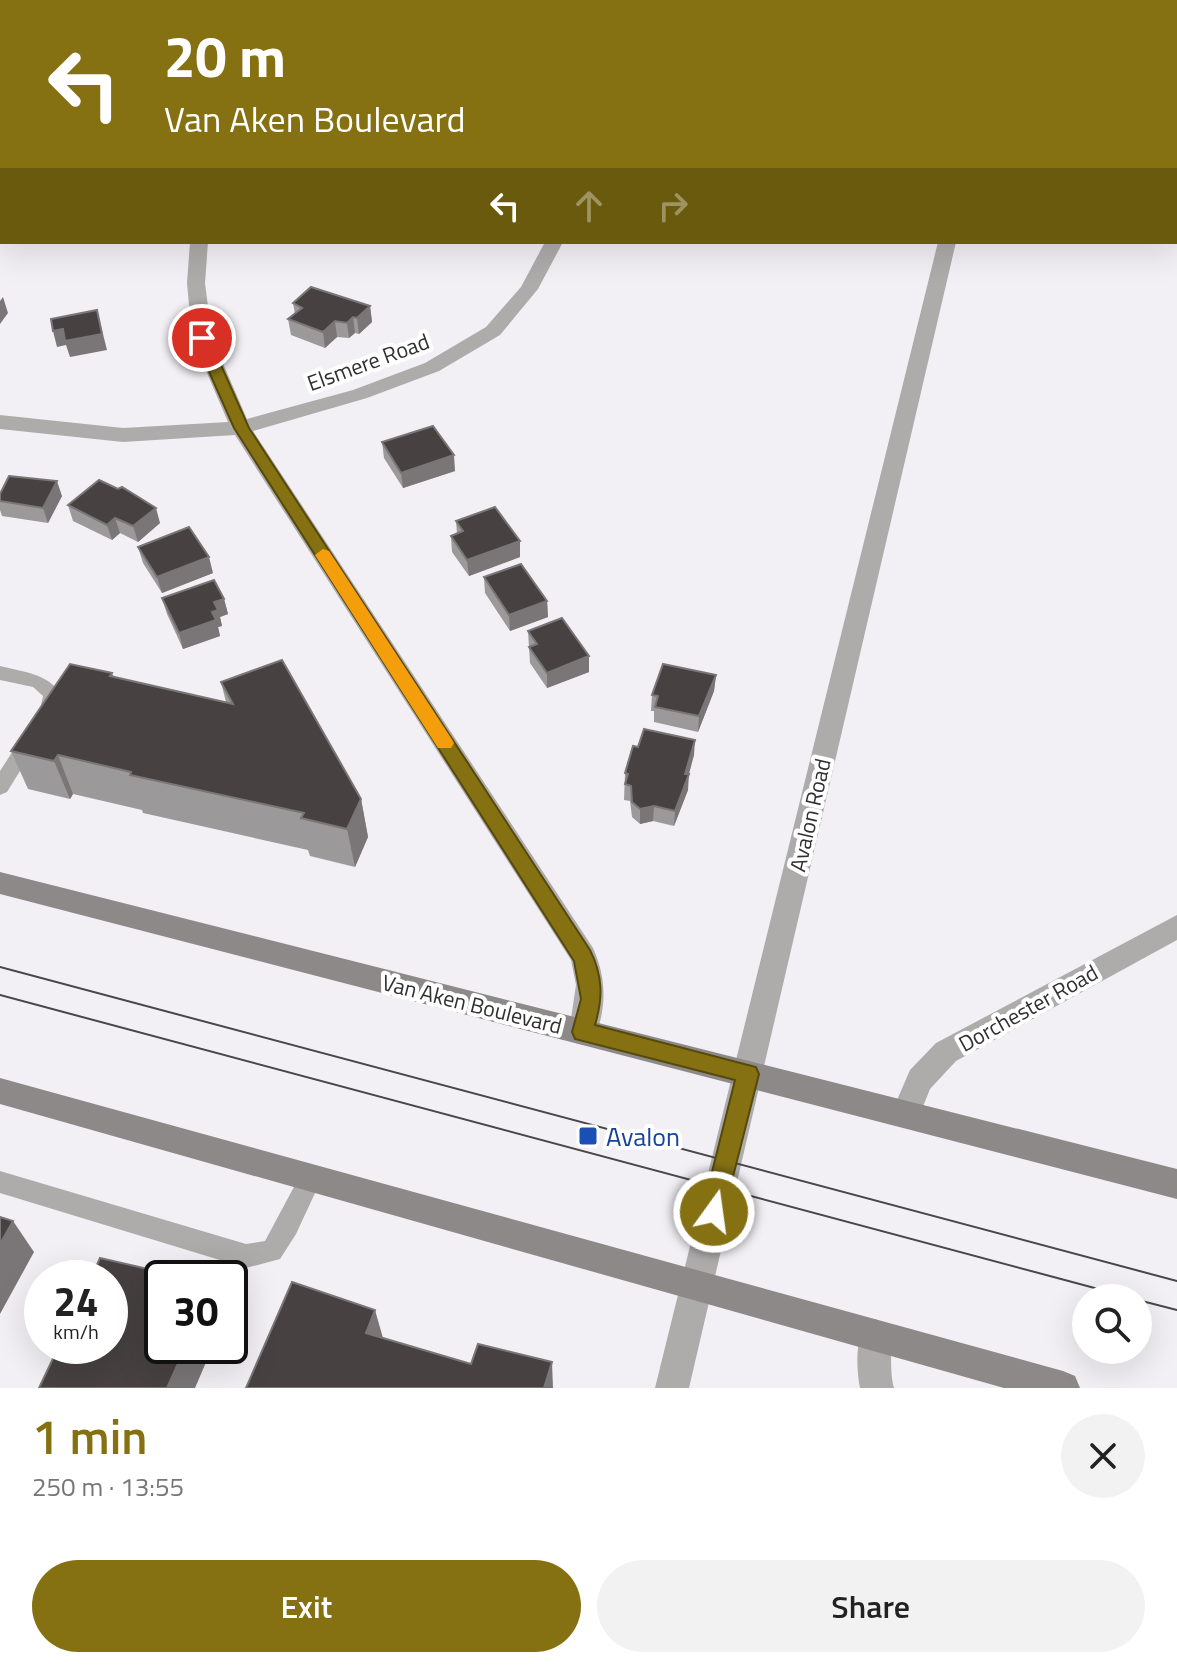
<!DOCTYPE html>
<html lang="en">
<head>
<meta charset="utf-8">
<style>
	body { margin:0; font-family:"Titillium Web",sans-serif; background:#f2f2f2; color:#222; height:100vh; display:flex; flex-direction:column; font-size:30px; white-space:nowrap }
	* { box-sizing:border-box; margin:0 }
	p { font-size:26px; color:#767676 }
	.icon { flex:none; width:44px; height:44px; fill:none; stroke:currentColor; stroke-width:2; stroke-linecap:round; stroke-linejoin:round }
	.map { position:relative; height:1388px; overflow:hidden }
	.drawer { display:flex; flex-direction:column; background:#fff; flex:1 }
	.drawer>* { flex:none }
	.guide { position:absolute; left:0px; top:0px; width:1178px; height:244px; box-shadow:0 8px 32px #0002; background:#857112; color:#fff; overflow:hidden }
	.buttons { position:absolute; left:1072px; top:1284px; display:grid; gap:16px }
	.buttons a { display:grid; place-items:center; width:80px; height:80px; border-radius:50%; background:#fff; box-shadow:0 8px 32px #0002; font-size:40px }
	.speed { position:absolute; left:24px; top:1260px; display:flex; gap:16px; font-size:40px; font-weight:700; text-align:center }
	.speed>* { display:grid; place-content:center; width:104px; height:104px; border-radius:50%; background:#fff; box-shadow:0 8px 32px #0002; line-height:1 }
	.speed small { font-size:20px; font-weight:400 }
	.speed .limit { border:4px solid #111; border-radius:12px; background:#fff; color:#111 }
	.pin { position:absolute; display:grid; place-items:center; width:68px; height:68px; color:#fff; margin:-34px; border:4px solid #fff; border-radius:50%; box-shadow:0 2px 8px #0007 }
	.me { position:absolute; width:88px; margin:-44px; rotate:14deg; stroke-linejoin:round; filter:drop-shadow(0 0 6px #0008) }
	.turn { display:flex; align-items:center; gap:28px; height:168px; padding:0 32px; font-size:36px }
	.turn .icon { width:104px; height:104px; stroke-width:2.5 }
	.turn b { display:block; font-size:56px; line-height:68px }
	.lanes { display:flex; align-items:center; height:76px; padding:0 32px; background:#0003; justify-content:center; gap:40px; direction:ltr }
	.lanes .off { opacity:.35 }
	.round { display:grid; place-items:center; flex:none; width:84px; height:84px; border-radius:42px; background:#f2f2f2 }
	.head { display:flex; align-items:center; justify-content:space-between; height:136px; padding:0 32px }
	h1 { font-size:48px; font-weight:600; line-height:60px; color:#857112 }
	.primary-button { display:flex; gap:16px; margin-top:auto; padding:16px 32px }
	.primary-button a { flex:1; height:92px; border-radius:48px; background:#857112; color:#fff; font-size:32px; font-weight:600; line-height:92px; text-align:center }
	.primary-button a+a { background:#f2f2f2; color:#222 }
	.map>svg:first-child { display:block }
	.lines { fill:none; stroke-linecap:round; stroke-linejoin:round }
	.lane { fill:#aeabab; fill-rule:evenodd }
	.street { fill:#aeabab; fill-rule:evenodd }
	.secondary { fill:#8d8989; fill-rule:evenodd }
	.tram { stroke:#474648; stroke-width:2 }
	.wall { fill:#9c999b }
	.shaded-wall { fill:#7a7677 }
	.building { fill:#474241; stroke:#7a7677; stroke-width:2 }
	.route { fill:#857112; stroke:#56490c; stroke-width:2 }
	.slow { fill:#f59e0b }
	.transit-dot { fill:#1a4fb4; stroke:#fff; stroke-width:3 }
	.labels { text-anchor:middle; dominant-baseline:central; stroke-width:8; stroke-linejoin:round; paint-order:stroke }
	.street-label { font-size:22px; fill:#302f31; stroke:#fff }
	.near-transit-label { font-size:26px; fill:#164399; stroke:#fff; text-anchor:start }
</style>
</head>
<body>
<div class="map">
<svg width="1177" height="1388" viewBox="0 0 1177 1388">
	<rect width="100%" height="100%" fill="#f2f0f5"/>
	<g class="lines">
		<path class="lane" d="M 0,666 C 23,672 47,673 61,694 L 54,719 L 42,719 L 39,714 L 43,696 L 33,687 L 0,680 Z
			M 29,735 L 36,737 L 38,742 L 7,792 L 0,795 L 0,771 L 22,737 Z
			M 311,1167 L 319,1170 L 322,1178 L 296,1234 L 280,1259 L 246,1268 L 0,1193 L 0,1171 L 246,1244 L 265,1241 L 303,1170 Z"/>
		<path class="street" d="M 2,19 L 2,30 L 0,31 L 0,20 Z
			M 190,242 L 208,242 L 205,283 L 212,338 L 247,419 L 353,390 L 425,363 L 486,327 L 521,287 L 545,242 L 563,242 L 538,289 L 500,335 L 439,371 L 367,398 L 253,431 L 593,948 C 607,978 607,1011 593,1041 L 583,1045 L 573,1041 L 569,1032 L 576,985 L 571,960 L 235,435 L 123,442 L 0,429 L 0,415 L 123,428 L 228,422 L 192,338 L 187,283 Z
			M 938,242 L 956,242 L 689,1388 L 655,1388 Z
			M 1177,915 L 1177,940 L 956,1061 L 930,1089 L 916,1124 L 906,1128 L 896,1124 L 891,1114 L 910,1070 L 936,1043 Z
			M 875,1319 L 886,1324 C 895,1344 888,1366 894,1388 L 860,1388 C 856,1368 856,1343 864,1324 Z"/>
		<path class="secondary" d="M 0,872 L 1177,1169 L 1177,1199 L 0,894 Z
			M 0,1078 L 1063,1371 L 1075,1376 L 1080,1388 L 1004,1388 L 0,1104 Z"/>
		<path class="tram" d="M 0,967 L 1177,1281
			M 0,995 L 1132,1298
			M 1138,1300 L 1177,1310"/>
	</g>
	<path class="wall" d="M 293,303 L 370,306 L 372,322 L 359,334 L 355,333 L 349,338 L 337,337 L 325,348 L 291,335 L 288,319 L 295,314 Z
		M 382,442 L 455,471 L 403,488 L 384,458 Z
		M 0,494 L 62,496 L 48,523 L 2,516 L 0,510 Z
		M 68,505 L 160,523 L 138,542 L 120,533 L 112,540 L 73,521 Z
		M 456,521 L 520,557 L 469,576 L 452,552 L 451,536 L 457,534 Z
		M 138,547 L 213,573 L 162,593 L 143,563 Z
		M 484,577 L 547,601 L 548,617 L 510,631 L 485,593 Z
		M 162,598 L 224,599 L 228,614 L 220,617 L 222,626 L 218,627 L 220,636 L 183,649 L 167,614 Z
		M 528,631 L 589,672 L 547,688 L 530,663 Z
		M 112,673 L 114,677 L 226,702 L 221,682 L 361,799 L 368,837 L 355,867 L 310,856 L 308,850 L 143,813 L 142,810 L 73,794 L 70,799 L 28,789 L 11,751 Z
		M 716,675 L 714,691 L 698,732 L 654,722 L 654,711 L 651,711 L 652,695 Z
		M 638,747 L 694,755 L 688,774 L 688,790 L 674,826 L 653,821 L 640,824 L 632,817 L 630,801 L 624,800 L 625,773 Z"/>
	<path class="shaded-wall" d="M 3,297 L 8,313 L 0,324 L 0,301 Z
		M 370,306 L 372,322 L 359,334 L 357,318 Z
		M 97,310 L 107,350 L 70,357 L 66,345 L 57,347 L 53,331 L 63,329 Z
		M 353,317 L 355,333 L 349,338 L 347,323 Z
		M 335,321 L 337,337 L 325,348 L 323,332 Z
		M 454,455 L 455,471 L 403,488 L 401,473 Z
		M 57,481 L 62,496 L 48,523 L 43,508 Z
		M 156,508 L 160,523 L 138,542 L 133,526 Z
		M 115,518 L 120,533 L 112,540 L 107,525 Z
		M 520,541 L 520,557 L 469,576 L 467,560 Z
		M 209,557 L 213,573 L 162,593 L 157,577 Z
		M 224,599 L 228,614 L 220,617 L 222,626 L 218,627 L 220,636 L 183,649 L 179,633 L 212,612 L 214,602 Z
		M 547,601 L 548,617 L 510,631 L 509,615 Z
		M 589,656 L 589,672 L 547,688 L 547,673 Z
		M 716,675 L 714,691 L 698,732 L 699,716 Z
		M 695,740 L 694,755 L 688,778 L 689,774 L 688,790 L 674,826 L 675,811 Z
		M 58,755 L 73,794 L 70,799 L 54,761 Z
		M 361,799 L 368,837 L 355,867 L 347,829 Z
		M 654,806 L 653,821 L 640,824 L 640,809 Z
		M 13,1221 L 34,1252 L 0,1314 L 0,1244 Z
		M 375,1310 L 383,1338 L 366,1333 Z
		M 186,1346 L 213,1346 L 195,1388 L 167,1388 Z
		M 552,1362 L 553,1388 L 544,1388 Z"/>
	<path class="building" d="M 311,287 L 370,306 L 357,318 L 353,317 L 347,323 L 335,321 L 323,332 L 288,319 L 302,308 L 293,303 Z
		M 97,310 L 102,334 L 65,341 L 63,329 L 53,331 L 51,319 Z
		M 433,426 L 454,455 L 401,473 L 382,442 Z
		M 9,476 L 57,481 L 43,508 L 0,501 L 0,494 Z
		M 99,480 L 118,489 L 122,487 L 156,508 L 133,526 L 115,518 L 107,525 L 68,505 Z
		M 495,507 L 520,541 L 467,560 L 451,536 L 463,531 L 456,521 Z
		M 189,527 L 209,557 L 157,577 L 138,547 Z
		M 521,564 L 547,601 L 509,615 L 484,577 Z
		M 214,580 L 224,599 L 214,602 L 218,610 L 212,612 L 216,620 L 179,633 L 162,598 Z
		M 562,618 L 589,656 L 547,673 L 529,647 L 537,644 L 528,631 Z
		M 282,660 L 361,799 L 347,829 L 301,818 L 304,813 L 130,775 L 131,772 L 58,755 L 54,761 L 11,751 L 70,664 L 112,673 L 110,676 L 233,704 L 221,682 Z
		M 663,664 L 716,675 L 699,716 L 655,707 L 658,696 L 652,695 Z
		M 644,729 L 695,740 L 685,774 L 689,774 L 675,811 L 654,806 L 640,809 L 632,802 L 631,786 L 625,784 L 628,774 L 625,773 L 633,746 L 638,747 Z
		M 0,1217 L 13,1221 L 0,1244 Z
		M 100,1258 L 187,1278 L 162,1278 L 162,1346 L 186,1346 L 167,1388 L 39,1388 L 59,1346 L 110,1346 L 110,1278 L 91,1278 Z
		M 292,1282 L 375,1310 L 366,1333 L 471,1364 L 478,1344 L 552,1362 L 544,1388 L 246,1388 Z"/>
	<path class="route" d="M 202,334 L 209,338 L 249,428 L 590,950 C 603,976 603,998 595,1025 L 756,1067 L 759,1074 L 722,1220 L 714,1223 L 706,1220 L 702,1212 L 735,1080 L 575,1039 L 572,1032 L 581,999 L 574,961 L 234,428 L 194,338 Z"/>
	<path class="slow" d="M 323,549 L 329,551 L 451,738 L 454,743 L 451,748 L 438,748 L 315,555 Z"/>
	<rect class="transit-dot" x="578" y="1126" width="20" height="20" rx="4"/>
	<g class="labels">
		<g class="street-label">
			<text transform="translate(368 362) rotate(-20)">Elsmere Road</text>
			<text transform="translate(810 815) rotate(-77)">Avalon Road</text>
			<text transform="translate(472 1004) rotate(14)">Van Aken Boulevard</text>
			<text transform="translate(1028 1008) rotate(-29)">Dorchester Road</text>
		</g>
		<g class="near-transit-label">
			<text x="606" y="1136">Avalon</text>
		</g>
	</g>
</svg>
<div class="buttons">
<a><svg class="icon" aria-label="search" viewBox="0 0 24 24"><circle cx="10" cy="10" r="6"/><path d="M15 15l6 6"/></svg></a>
</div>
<div class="speed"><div>24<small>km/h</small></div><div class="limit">30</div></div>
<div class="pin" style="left:202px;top:338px;background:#d93025"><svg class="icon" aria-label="arrive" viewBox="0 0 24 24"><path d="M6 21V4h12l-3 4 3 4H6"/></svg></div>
<svg class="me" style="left:714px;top:1212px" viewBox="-20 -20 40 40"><circle r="17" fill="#857112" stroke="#fff" stroke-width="3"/><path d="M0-11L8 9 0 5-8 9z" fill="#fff"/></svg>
<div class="guide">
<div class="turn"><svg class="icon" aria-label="left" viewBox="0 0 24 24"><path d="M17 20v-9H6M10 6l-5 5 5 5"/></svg><div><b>20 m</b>Van Aken Boulevard</div></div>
<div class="lanes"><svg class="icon" aria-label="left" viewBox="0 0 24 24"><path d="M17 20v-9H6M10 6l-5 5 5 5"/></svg><svg class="icon off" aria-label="ahead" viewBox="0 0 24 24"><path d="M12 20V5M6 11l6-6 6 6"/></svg><svg class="icon off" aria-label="right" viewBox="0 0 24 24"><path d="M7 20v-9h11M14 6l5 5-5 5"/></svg></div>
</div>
</div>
<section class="drawer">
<div class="head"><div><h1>1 min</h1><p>250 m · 13:55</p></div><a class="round"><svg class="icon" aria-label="close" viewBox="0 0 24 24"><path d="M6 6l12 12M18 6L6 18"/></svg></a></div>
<div class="primary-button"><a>Exit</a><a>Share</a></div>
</section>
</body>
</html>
